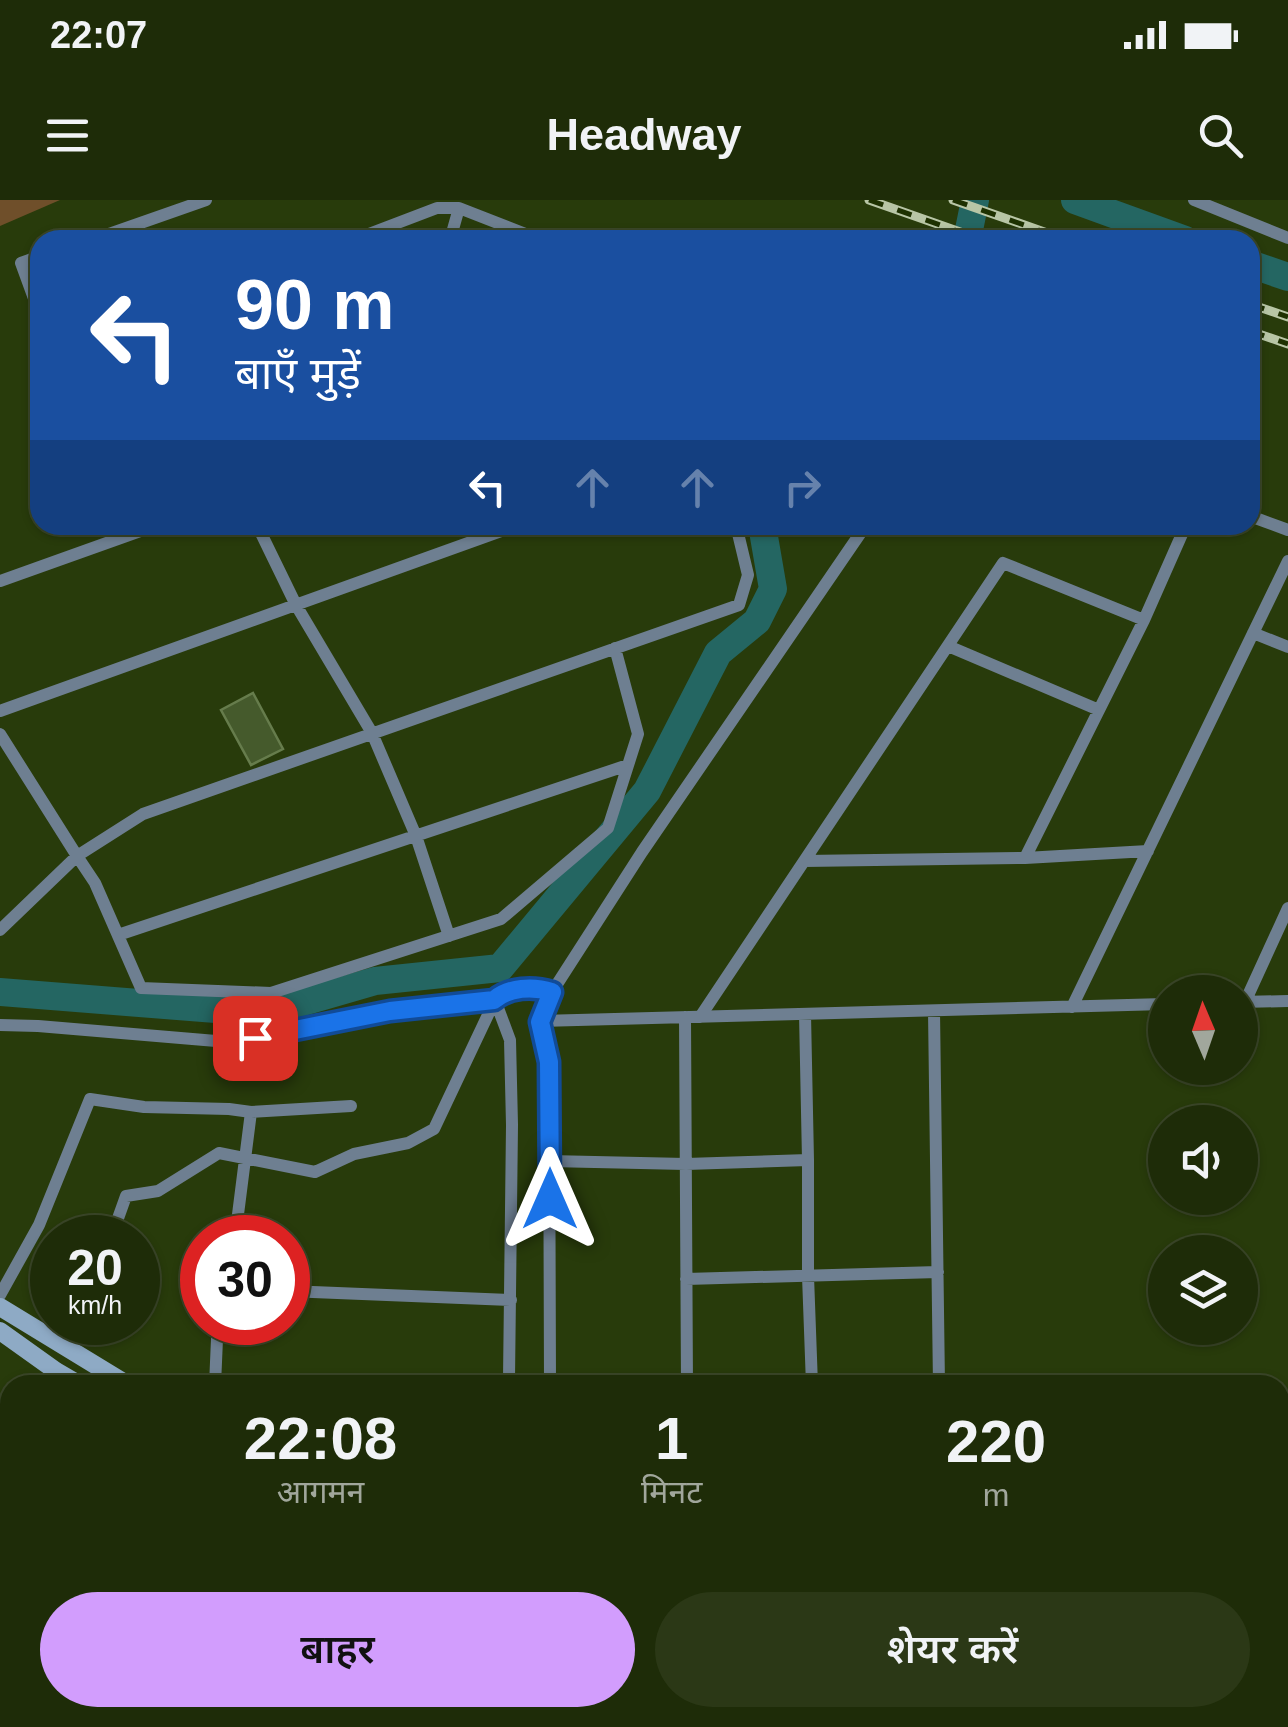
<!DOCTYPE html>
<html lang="hi">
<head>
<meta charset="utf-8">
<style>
	body { margin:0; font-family:Arial,"Noto Sans Devanagari",sans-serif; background:#2b3816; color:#f1f3f6; height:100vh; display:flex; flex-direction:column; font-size:38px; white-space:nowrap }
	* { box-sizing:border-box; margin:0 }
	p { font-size:32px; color:#a1a79c }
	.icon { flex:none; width:55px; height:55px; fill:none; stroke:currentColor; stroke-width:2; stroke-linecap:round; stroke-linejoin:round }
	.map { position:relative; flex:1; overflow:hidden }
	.drawer { position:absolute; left:0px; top:1175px; width:1290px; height:352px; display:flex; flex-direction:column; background:#1e2c08; border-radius:30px 30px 0 0; box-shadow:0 2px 8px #0004,0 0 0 2px #3c4829 }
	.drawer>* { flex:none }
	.hud { position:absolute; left:30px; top:30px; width:1230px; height:305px; border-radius:30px; box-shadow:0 2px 8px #0004,0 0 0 2px #3c4829; background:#1a4fa0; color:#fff; overflow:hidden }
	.needle { width:65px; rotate:358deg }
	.tools { position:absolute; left:1148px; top:775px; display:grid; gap:20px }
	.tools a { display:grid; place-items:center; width:110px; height:110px; border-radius:50%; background:#1e2c08; box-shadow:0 2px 8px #0004,0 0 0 2px #3c4829; font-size:50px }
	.speed { position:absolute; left:30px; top:1015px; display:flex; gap:20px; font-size:50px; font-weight:700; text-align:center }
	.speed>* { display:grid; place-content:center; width:130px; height:130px; border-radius:50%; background:#1e2c08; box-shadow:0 2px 8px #0004,0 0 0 2px #3c4829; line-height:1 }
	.speed small { font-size:25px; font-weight:400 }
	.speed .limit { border:15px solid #d22; background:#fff; color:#111 }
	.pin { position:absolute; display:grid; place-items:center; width:85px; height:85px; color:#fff; margin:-42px; border-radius:20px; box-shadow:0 5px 15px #0006 }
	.me { position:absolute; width:110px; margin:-55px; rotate:0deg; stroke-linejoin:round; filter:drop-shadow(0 0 8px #0008) }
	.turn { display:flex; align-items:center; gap:35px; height:210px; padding:0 40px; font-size:45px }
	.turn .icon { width:130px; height:130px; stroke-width:2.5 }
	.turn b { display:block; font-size:70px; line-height:85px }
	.lanes { display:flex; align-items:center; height:95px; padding:0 40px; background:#0003; justify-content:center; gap:50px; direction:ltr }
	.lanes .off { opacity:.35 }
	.eta { display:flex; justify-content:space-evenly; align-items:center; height:170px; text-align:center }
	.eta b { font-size:60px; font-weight:600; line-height:70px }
	.action { display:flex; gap:20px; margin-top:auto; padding:20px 40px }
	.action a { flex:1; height:115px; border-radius:60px; background:#d29dfd; color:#111; font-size:40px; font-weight:600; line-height:115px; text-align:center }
	.action a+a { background:#2b3816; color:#f1f3f6 }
	.status { display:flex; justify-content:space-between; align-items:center; height:70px; padding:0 50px; background:#1e2c08; direction:ltr }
	.status svg { height:28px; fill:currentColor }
	header { display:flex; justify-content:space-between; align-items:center; height:130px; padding:0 40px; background:#1e2c08; font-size:45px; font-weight:600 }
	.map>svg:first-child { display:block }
	.green { fill:#6f4f2a }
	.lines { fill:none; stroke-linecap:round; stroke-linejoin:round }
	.river { stroke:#246662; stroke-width:28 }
	.building { fill:#455a2c; stroke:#667c4c; stroke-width:2.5 }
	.street { stroke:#6e7f91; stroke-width:12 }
	.secondary { stroke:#8eaac5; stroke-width:18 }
	.rail-casing { stroke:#b8c6a6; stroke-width:9 }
	.rail { stroke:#1e3101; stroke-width:5; stroke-dasharray:15; stroke-linecap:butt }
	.route-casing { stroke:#114b97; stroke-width:25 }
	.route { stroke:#1a73e8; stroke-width:18 }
</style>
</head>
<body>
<div class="status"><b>22:07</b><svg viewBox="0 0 49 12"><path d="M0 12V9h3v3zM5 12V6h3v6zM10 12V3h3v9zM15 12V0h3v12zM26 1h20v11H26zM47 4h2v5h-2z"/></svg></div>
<header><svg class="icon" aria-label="menu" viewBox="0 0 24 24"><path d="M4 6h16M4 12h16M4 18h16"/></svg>Headway<svg class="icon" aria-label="search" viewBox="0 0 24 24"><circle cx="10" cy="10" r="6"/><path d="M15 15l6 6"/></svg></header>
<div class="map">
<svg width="1288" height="1527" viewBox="0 0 1288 1527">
	<rect width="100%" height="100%" fill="#283b0b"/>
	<path class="green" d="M 0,0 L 60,0 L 0,26 Z"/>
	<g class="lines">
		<path class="river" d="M 1075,0 L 1185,40
			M 967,40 L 975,0
			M 1250,64 L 1288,77
			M 0,792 L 265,813 L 375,781 L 500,768 L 647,591 L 718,453 L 757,421 L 773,389 L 762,325"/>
	</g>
	<path class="building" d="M 253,493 L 283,549 L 251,565 L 221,510 Z"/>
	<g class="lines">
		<path class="street" d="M 1194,0 L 1288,38
			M 459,8 L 541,40
			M 112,33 L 206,0
			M 90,40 L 112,33 L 114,38
			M 353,40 L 437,8 L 459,8 L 450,40
			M 40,56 L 21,63 L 40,115
			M 1250,316 L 1288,330
			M 257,325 L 296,405 L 372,533 L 416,636 L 449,736
			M 0,381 L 157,325
			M 1144,420 L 1186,325
			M 1253,433 L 1288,447
			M 948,446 L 1099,510
			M 0,511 L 518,325
			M 0,534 L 77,656 L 143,614 L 739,405 L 748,375 L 736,325
			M 804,661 L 1025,658
			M 0,730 L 77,656 L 95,683 L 141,788 L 271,793 L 501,719 L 608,628 L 638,534 L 615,448
			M 118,735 L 628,565
			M 1241,802 L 1288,801
			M 1245,802 L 1288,708
			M 1072,807 L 1288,361
			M 934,811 L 939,1185
			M 685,817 L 687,1185
			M 700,817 L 1003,363 L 1144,420 L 1025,658 L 1148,651
			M 540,821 L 1165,804
			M 0,825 L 38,826 L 228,842 L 281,835 L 389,811 L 495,800 C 509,787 533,786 552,792
			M 251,912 L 351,906
			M 808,960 L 808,1076 L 812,1185
			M 549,961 L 686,964 L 808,960 L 805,814
			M 111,1038 L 126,996 L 158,991 L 219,953 L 315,972 L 354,954 L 408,943 L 434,929 L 495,800 L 510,840 L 512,925 L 509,1179 L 408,1185
			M 686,1079 L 938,1072
			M 288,1091 L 511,1100
			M 0,1095 L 39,1025 L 90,899 L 144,907 L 229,909 L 251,912 L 235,1038
			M 69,1150 L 79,1122
			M 215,1185 L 217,1139 L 221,1122
			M 550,1185 L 549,862 L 540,821 L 552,792 L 642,652 L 866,325
			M 0,1307 L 10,1297
			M 0,1415 L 10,1500
			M 11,1518 L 12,1527
			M 129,1518 L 133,1527
			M 688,1518 L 688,1527
			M 943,1518 L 944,1527
			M 1224,1524 L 1288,1524"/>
		<path class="secondary" d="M 0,1107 L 128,1185
			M 0,1131 L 56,1171 L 80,1185
			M 1280,1377 L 1288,1362
			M 1280,1421 L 1288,1407
			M 301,1518 L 303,1527
			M 324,1518 L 326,1527
			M 1201,1527 L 1206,1518
			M 1223,1527 L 1228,1518"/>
		<defs>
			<path id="rail" d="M 869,0 L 983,40
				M 953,0 L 1067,40
				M 1250,104 L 1288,117
				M 1250,131 L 1288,144"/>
		</defs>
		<use href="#rail" class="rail-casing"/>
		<use href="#rail" class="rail"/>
	</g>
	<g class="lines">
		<defs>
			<path id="route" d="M 255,838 L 390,811 L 494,800 C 509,787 533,786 552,792 L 540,822 L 549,862 L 550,999"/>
		</defs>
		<use href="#route" class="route-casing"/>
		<use href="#route" class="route"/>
	</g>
</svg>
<div class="tools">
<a><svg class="needle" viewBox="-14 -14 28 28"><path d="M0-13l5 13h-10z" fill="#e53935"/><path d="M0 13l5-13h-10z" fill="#a1a79c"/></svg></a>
<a><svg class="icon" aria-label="sound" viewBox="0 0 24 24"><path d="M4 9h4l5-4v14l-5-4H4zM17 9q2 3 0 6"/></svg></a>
<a><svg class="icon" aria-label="layers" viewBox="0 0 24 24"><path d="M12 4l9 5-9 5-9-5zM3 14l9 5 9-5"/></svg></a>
</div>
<div class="speed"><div>20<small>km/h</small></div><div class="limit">30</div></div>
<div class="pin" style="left:255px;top:838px;background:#d93025"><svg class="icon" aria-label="arrive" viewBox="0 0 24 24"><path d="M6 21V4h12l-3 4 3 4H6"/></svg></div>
<svg class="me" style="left:550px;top:999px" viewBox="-20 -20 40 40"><path d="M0-17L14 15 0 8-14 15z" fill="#1a73e8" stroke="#fff" stroke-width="4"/></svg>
<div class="hud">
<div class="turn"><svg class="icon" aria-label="left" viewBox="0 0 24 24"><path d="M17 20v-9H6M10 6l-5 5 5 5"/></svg><div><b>90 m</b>बाएँ मुड़ें</div></div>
<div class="lanes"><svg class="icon" aria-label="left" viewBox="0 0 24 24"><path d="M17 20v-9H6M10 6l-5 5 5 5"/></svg><svg class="icon off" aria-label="ahead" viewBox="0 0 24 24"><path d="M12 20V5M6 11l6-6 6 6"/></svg><svg class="icon off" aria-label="ahead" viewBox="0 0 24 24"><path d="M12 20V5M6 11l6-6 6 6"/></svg><svg class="icon off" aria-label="right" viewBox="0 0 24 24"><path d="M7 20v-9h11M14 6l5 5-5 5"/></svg></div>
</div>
<section class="drawer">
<div class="eta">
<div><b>22:08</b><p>आगमन</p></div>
<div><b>1</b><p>मिनट</p></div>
<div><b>220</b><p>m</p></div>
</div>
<div class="action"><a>बाहर</a><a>शेयर करें</a></div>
</section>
</div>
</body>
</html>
